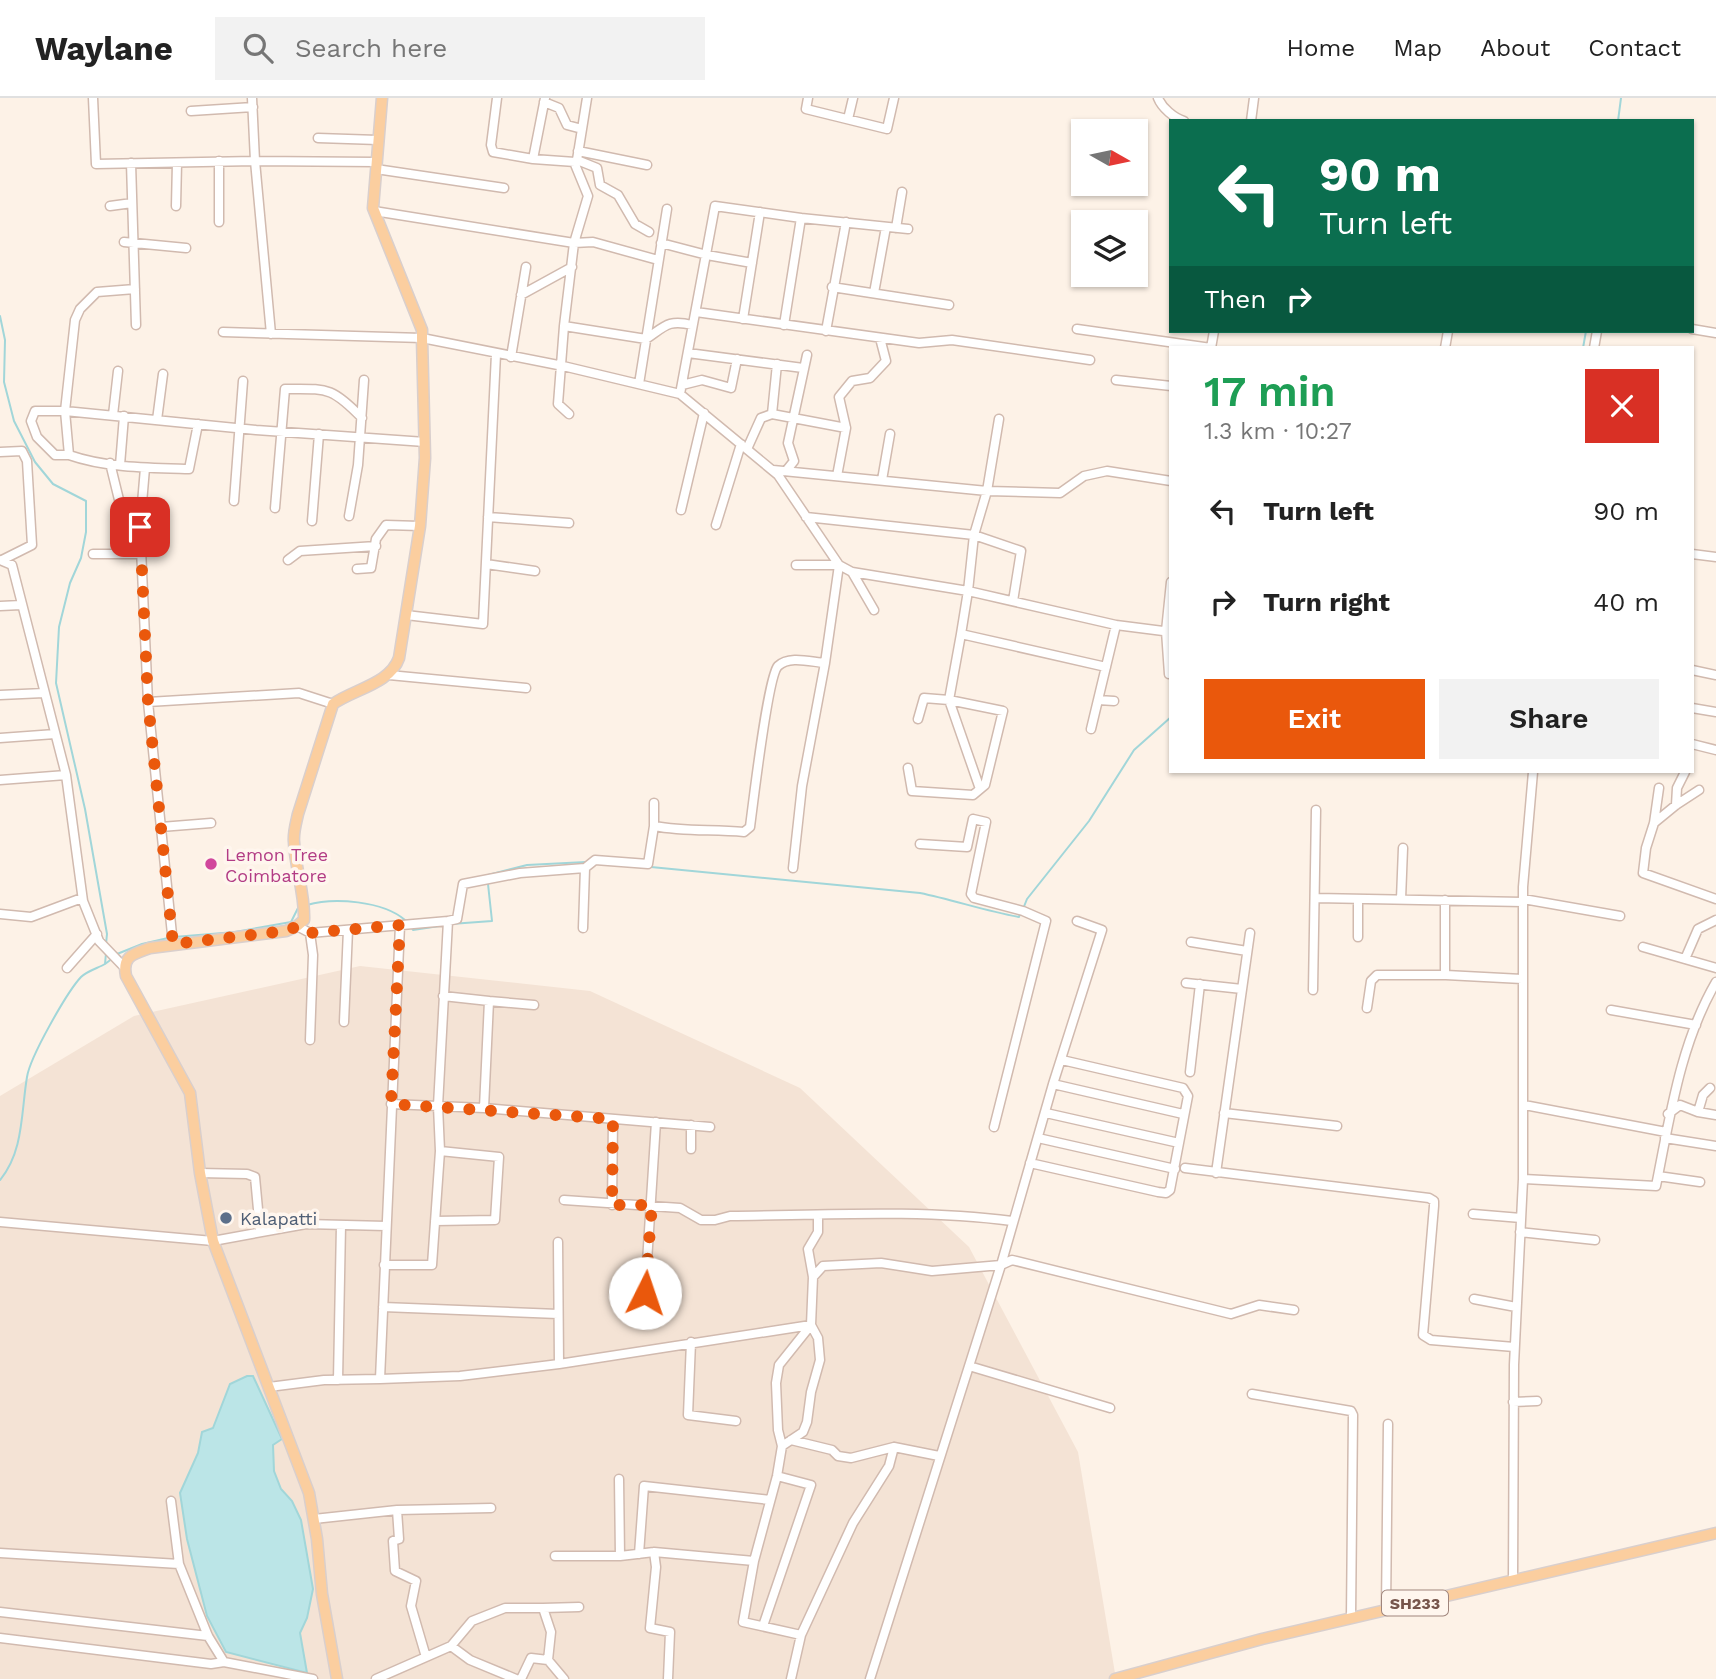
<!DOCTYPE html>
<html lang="en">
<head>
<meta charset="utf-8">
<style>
	body { margin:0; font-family:"Work Sans",sans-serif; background:#f2f2f2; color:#222; height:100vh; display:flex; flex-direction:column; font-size:26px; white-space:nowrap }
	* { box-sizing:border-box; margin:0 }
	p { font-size:23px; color:#767676 }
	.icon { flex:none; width:38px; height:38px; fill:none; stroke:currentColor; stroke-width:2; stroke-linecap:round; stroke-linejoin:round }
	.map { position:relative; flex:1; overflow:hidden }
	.drawer { position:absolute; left:1169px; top:248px; width:525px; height:427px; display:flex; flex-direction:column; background:#fff; border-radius:0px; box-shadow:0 2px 5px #0004 }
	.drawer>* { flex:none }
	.banner { position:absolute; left:1169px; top:21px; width:525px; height:214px; border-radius:0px; box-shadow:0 2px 5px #0004; background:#0b6e4f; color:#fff; overflow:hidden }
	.needle { width:46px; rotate:99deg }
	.tools { position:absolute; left:1071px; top:21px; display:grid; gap:14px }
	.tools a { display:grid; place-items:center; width:77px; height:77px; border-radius:0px; background:#fff; box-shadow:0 2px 5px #0004; font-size:35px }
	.pin { position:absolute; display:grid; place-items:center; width:60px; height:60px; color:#fff; margin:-30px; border-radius:14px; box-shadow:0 4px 10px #0006 }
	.me { position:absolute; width:77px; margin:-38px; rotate:4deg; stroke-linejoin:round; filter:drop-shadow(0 0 5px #0008) }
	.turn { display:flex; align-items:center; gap:24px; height:147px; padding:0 35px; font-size:32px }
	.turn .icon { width:91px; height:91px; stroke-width:2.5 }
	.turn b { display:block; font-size:49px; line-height:60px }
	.then { display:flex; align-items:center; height:66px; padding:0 35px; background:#0003; gap:14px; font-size:26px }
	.round { display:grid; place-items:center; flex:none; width:74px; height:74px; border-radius:0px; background:#f2f2f2 }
	.overview { display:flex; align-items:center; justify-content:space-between; height:119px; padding:0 35px }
	h1 { font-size:42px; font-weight:600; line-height:52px; color:#1e9e55 }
	.cta { display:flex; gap:14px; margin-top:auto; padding:14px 35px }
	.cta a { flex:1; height:80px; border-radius:0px; background:#ea580c; color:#fff; font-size:28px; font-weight:600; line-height:80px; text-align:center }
	.cta a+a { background:#f2f2f2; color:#222 }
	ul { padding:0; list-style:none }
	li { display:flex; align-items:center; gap:21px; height:91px; padding:0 35px }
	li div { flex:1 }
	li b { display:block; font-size:26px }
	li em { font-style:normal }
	header { display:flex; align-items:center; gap:42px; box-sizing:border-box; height:98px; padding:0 35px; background:#fff; border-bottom:2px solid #e0e0e0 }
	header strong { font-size:33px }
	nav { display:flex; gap:38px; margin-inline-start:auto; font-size:24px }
	.search { width:490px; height:63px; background:#f2f2f2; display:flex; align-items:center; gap:18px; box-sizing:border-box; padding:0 24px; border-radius:0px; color:#767676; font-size:26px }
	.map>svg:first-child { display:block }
	.residential { fill:#f4e3d5 }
	.water { fill:#bbe5e7; stroke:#a1d6d9; stroke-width:2 }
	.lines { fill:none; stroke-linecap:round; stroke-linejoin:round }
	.stream { stroke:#a1d6d9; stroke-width:2 }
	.minor-casing { stroke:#d1baaf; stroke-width:11 }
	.major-casing { stroke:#d9cfcd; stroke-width:13 }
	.minor { stroke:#fff; stroke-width:8 }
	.major { stroke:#fbce9f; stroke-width:10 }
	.route { stroke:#ea580c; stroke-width:12; stroke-dasharray:0 21.6 }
	.hotel-dot { fill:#d1479c; stroke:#fff6ee; stroke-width:2.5 }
	.service-dot { fill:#5c6f8a; stroke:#fff6ee; stroke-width:2.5 }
	.labels { text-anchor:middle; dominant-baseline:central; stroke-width:7; stroke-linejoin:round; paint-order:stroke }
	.shield { fill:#fff6ee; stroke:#a0857c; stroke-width:2 }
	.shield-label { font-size:16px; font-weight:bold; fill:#77554b }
	.hotel-label { font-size:18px; fill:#b23c85; stroke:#fff6ee; text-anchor:start }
	.service-label { font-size:18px; fill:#4e5e75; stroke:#fff6ee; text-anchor:start }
</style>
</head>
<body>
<header>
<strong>Waylane</strong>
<div class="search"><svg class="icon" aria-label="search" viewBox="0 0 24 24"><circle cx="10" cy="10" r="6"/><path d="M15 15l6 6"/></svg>Search here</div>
<nav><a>Home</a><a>Map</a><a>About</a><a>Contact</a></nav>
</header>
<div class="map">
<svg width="1716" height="1581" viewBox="0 0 1716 1581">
	<rect width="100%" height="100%" fill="#fdf2e7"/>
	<path class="residential" d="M 360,868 L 590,893 L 800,990 L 969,1149 L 1078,1354 L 1116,1581 L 0,1581 L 0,998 L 134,918 Z"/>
	<path class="water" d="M 247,1278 L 253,1278 L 282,1341 L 273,1347 L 274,1373 L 281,1391 L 292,1403 L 301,1422 L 313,1491 L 307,1520 L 300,1535 L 307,1575 L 226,1554 L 207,1518 L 187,1441 L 180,1395 L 198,1355 L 202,1334 L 213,1330 L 230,1286 Z"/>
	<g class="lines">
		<path class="stream" d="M 1618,23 L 1621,0
			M 0,218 L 5,242 L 4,284 L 14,323 L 35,364 L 53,386 L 86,403 L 86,434 L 81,460 L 70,485 L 59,529 L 56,585 L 85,711 L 107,836 L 106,846
			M 1583,250 L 1586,233
			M 651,769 L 920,795 C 954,802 985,813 1019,819 L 1020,816
			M 488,777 L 527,767 L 586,764
			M 307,807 C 334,799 383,803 405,822
			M 1023,811 L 1027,801 L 1089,723 L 1134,652 L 1171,619
			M 451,826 L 492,823 L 488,786
			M 411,829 L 413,832 L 446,827
			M 174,839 L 235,834 L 291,824 L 298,810
			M 117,856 L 142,846 L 168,840
			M 105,866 L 113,860
			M 0,1082 C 24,1053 21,1014 27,979 C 30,959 67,894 81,879 C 87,873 98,870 105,866 L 106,855"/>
		<defs>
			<path id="minor" d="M 93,0 L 96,66 L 255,63 L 376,64
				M 252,0 L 255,63 L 271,236
				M 497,0 L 491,47 L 493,54 L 533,61 L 575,64 L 577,62 L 587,0
				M 808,0 L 806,11 L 887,31 L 894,0
				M 1158,0 C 1162,10 1174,20 1184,23
				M 544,4 L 559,10 L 567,27 L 582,31
				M 191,13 L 253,9
				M 848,21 L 853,0
				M 1251,23 L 1254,0
				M 318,40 L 378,42
				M 578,53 L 647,67
				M 533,61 L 545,0
				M 577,62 L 597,70 L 600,87 L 618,97 L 635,126 L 649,134
				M 131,65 L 136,227
				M 376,71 L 504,90
				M 110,108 L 132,105
				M 176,108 L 177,65
				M 374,113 L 574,145 L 593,144 L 658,162
				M 219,124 L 219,63
				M 896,130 L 902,94
				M 124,144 L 186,150
				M 661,145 L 707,157 L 752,165
				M 832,189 L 949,207
				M 135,191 L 97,194 L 80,211 L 75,222 L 65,313 L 69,357 C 106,370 150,370 189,371 L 198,326
				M 874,195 L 886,129
				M 521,197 L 572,169
				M 696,214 L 919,245 L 952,242 L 1090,262
				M 743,221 L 760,114
				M 784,227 L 801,120
				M 564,228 L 646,241 C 665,228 669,221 692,227
				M 1077,231 L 1211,250
				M 1692,231 L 1716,235
				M 826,233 L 846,124
				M 223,234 L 422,240 L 563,268 L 680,296 L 778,377 L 839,467 L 825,565 L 802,688 L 793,770
				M 1211,250 L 1214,233
				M 1445,250 L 1448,233
				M 1594,250 L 1597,233
				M 688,255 L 803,270
				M 511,259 L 526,169
				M 1116,282 L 1171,288
				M 639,286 L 667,111
				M 682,287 L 702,282 L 731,290 L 737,261
				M 680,296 L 715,108 L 801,120 L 908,131
				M 569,316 L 558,306 L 564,228 L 574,145 L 588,98 L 574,64
				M 772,316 L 846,330
				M 113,317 L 118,273
				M 157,322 L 163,276
				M 747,351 L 761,320 L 772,316 L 777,266
				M 0,354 L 22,353 L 27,363 L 32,447 L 2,462
				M 69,357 L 55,357 L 37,339 L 31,323 L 35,313 L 65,313 L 256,332 L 425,344
				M 110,365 L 123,418 L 140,429
				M 120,367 L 124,318
				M 145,370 L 140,429 L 148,604 L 173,846
				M 773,372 L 987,393 L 999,321
				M 786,373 L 794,363 L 788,345 L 807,257
				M 837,378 L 846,330 L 839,299 L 852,283 L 870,280 L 886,263 L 880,240
				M 882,382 L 890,336
				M 234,403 L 243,283
				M 275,410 L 285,291 C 327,291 331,288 362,320
				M 681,412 L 704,315
				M 349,418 L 358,367 L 364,282
				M 488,419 L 569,425
				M 806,419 L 974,437 L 968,493 L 1116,527 L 1171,534
				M 312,423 L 319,336
				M 716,427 L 741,346
				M 93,456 L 141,456
				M 1692,456 L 1716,459
				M 0,462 L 12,467 L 66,677 L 83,803 L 99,843 L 125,870
				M 288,462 L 300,453 L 376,448
				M 486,466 L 535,473
				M 796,467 L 839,467 L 852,474 L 968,493 L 961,536 L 1106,569
				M 357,471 L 371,470 L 376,441 L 386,427 L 420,428
				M 852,474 L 874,512
				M 1013,503 L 1021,453 L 974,437 L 987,393 L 1060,395 L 1084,378 L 1107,373 L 1171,383
				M 0,508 L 21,507
				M 406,517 L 483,526 L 496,256
				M 961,536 L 949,602 L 980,691
				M 1692,572 L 1716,577
				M 1169,576 L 1166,533 L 1171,484
				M 389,577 L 526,590
				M 0,597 L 44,595
				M 1098,602 L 1114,603
				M 148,604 L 299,595 L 333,606
				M 1692,610 L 1716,614
				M 1091,631 L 1116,527
				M 0,640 L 55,636
				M 1692,646 L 1716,652
				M 908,670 L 912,693 L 973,697 L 985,687 L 1003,613 L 949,602 L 924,600 L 918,621
				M 0,682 L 66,677
				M 1659,690 L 1654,725 L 1646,750 L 1643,775 L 1716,801
				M 1676,707 L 1677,690 L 1685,674
				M 1654,725 L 1676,707 L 1699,692
				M 654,728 C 685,734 712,731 744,734 L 750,729 C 753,706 768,578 778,568 C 789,557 811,564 825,565
				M 161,729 L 211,725
				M 920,746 L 967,749 L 973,721 L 986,724 L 971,796 L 974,800 L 1023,813 L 1046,823 L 994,1029
				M 1316,800 L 1523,804
				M 1401,801 L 1403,750
				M 1523,801 L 1620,818
				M 1445,802 L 1445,873 L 1446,877 L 1522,881
				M 0,816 L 31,819 L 82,800
				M 297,828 L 310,835 L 448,823 L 457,821 L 463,786 L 520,775 L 585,770 L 595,762 L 648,766 L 654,728 L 654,705
				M 583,830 L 585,770
				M 1358,839 L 1358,801
				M 1191,844 L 1247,853
				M 1643,849 L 1716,870
				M 1685,861 L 1698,831 L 1716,822
				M 67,870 L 97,836
				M 1186,885 L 1242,891
				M 1313,892 L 1316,712
				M 443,898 L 489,903 L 484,1010
				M 489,903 L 534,907
				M 1367,910 L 1371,883 L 1377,877 L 1446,877
				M 1611,912 L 1696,927
				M 344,924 L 348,832
				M 310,942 L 313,857 L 310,835
				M 1190,974 L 1200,886
				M 1053,986 L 1183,1016
				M 391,1006 L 484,1010 L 710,1029
				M 1524,1007 L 1666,1034
				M 1698,1014 L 1703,997 L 1710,990
				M 1046,1015 L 1179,1045
				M 1224,1015 L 1337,1028
				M 1668,1016 L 1680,1007 L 1698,1014 L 1716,1017
				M 1038,1040 L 1175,1071
				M 1665,1040 L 1716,1048
				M 691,1051 L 691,1027
				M 1030,1065 L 1158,1094 L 1166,1095 L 1170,1092 L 1188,998 L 1183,990 L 1062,962
				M 1185,1070 L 1429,1100 L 1434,1103 L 1434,1108 L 1423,1237 L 1431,1242 L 1514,1249
				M 200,1075 L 247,1076 L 255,1079 L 260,1133
				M 1216,1075 L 1250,835
				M 1658,1078 L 1700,1084
				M 1523,1081 L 1523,789 L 1533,674
				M 564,1102 L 680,1110 L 701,1122 L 715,1122 L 730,1118 C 823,1117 919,1111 1012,1123
				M 612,1107 L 613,1021
				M 1473,1116 L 1521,1120
				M 435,1123 L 495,1122 L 499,1059 L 440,1053
				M 0,1124 L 213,1143 L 306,1126 L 386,1128
				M 1520,1134 L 1595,1142
				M 384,1167 L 432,1167 L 440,1053 L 438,1008 L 448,823
				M 813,1179 L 823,1168 L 881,1165 L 932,1173 L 1001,1167 L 1012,1162 L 1231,1216 L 1259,1207 L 1294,1212
				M 645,1195 L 656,1024
				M 1474,1201 L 1516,1209
				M 383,1209 L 558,1216
				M 691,1244 L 688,1317 L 736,1323
				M 559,1266 L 811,1227 L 818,1240 L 820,1262 L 811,1294 L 807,1324 L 803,1334 L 782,1348
				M 969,1268 L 1110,1310
				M 380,1281 L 460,1278 L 559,1266 L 558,1144
				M 338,1282 L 341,1127
				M 269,1289 L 324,1282 L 380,1281 L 400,827
				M 1252,1296 L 1351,1313 L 1353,1317 L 1351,1520
				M 1513,1304 L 1537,1303
				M 791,1342 L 832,1352 L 838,1358 L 851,1360 L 894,1349 L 939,1358
				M 619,1381 L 620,1458
				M 171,1403 L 179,1466 L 208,1538 L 224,1564
				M 397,1412 L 491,1410
				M 314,1421 L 397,1412 L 399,1441 L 393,1443 L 395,1473 L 416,1483 L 411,1508 L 426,1559
				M 654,1454 L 656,1469 L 650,1530 L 670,1534 L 668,1581
				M 0,1455 L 179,1466
				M 639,1456 L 644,1388 L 770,1402
				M 555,1458 L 620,1458 L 654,1454 L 754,1463
				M 1513,1482 L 1514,1267 L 1523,1081 L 1656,1088 C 1670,1019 1680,946 1716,884
				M 543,1510 L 579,1509
				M 1386,1512 L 1388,1326
				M 0,1514 L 208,1538
				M 763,1528 L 811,1387 L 777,1378
				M 801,1537 L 853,1425 L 889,1368 L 894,1349
				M 0,1540 L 211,1566 L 224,1564 L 313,1581
				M 451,1548 L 470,1562 L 516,1581
				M 376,1581 L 451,1548 L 472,1523 L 505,1510 L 543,1510 L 551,1534 L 548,1562 L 564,1581
				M 521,1581 L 531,1560 L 548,1562
				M 791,1581 L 801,1537 L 743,1524 L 754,1463 L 777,1378 L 782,1348 L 778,1332 L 776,1285 L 779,1267 L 811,1227 L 813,1179 L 808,1151 L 818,1134 L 818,1117
				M 870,1581 L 1001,1167 L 1053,986 L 1102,832 L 1077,823"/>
			<path id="major" d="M 337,1581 L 322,1496 L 317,1441 L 309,1395 L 213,1143 L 200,1075 L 190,995 L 126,878 C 122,858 133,856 150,850 L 286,833 L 297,828 L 304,822 C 305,795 295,770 294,744 C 293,735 296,725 298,716 L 333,606 C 354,591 390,586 399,560 L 420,428 L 425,360 L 422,240 L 422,232 L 373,110 L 382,0
				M 1115,1581 L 1262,1541 L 1716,1435"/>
		</defs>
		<use href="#minor" class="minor-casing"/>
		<use href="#major" class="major-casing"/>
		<use href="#minor" class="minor"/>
		<use href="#major" class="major"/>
	</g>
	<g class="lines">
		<path class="route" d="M 140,429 L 148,604 L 173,846 L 286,833 L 298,828 L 310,835 L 400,827 L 391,1006 L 613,1021 L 612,1107 L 652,1107 L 645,1195"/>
	</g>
	<circle class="hotel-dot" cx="211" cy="766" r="7"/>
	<circle class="service-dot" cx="226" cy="1120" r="7"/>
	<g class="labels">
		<rect class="shield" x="1382" y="1492.5" width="66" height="25" rx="5"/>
		<g class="shield-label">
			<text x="1415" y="1505">SH233</text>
		</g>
		<g class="hotel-label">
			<text x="225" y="756">Lemon Tree<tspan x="225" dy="21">Coimbatore</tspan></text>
		</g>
		<g class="service-label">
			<text x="240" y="1120">Kalapatti</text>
		</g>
	</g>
</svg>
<div class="tools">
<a><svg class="needle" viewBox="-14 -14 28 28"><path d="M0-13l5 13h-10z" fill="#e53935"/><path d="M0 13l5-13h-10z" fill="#767676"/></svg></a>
<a><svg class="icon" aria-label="layers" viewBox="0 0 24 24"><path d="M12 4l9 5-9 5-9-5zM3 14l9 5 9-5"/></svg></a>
</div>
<div class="pin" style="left:140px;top:429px;background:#d93025"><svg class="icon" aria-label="arrive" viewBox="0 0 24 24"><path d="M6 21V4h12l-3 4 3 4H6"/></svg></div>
<svg class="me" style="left:645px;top:1195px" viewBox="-20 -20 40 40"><circle r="19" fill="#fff"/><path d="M0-13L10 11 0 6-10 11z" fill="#ea580c"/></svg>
<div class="banner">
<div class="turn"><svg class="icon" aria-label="left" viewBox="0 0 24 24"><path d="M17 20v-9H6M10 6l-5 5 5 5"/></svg><div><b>90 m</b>Turn left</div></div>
<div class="then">Then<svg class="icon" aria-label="right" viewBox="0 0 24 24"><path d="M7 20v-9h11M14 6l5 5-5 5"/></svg></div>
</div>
<section class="drawer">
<div class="overview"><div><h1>17 min</h1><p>1.3 km · 10:27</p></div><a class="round" style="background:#d93025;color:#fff"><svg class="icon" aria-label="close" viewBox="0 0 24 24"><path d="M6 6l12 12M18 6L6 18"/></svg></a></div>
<ul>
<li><svg class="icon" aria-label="left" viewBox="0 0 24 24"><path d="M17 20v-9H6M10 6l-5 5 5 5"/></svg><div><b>Turn left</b></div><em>90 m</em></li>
<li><svg class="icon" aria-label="right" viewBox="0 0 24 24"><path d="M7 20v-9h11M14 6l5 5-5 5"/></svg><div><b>Turn right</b></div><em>40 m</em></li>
</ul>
<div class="cta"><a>Exit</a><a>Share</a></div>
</section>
</div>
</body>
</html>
